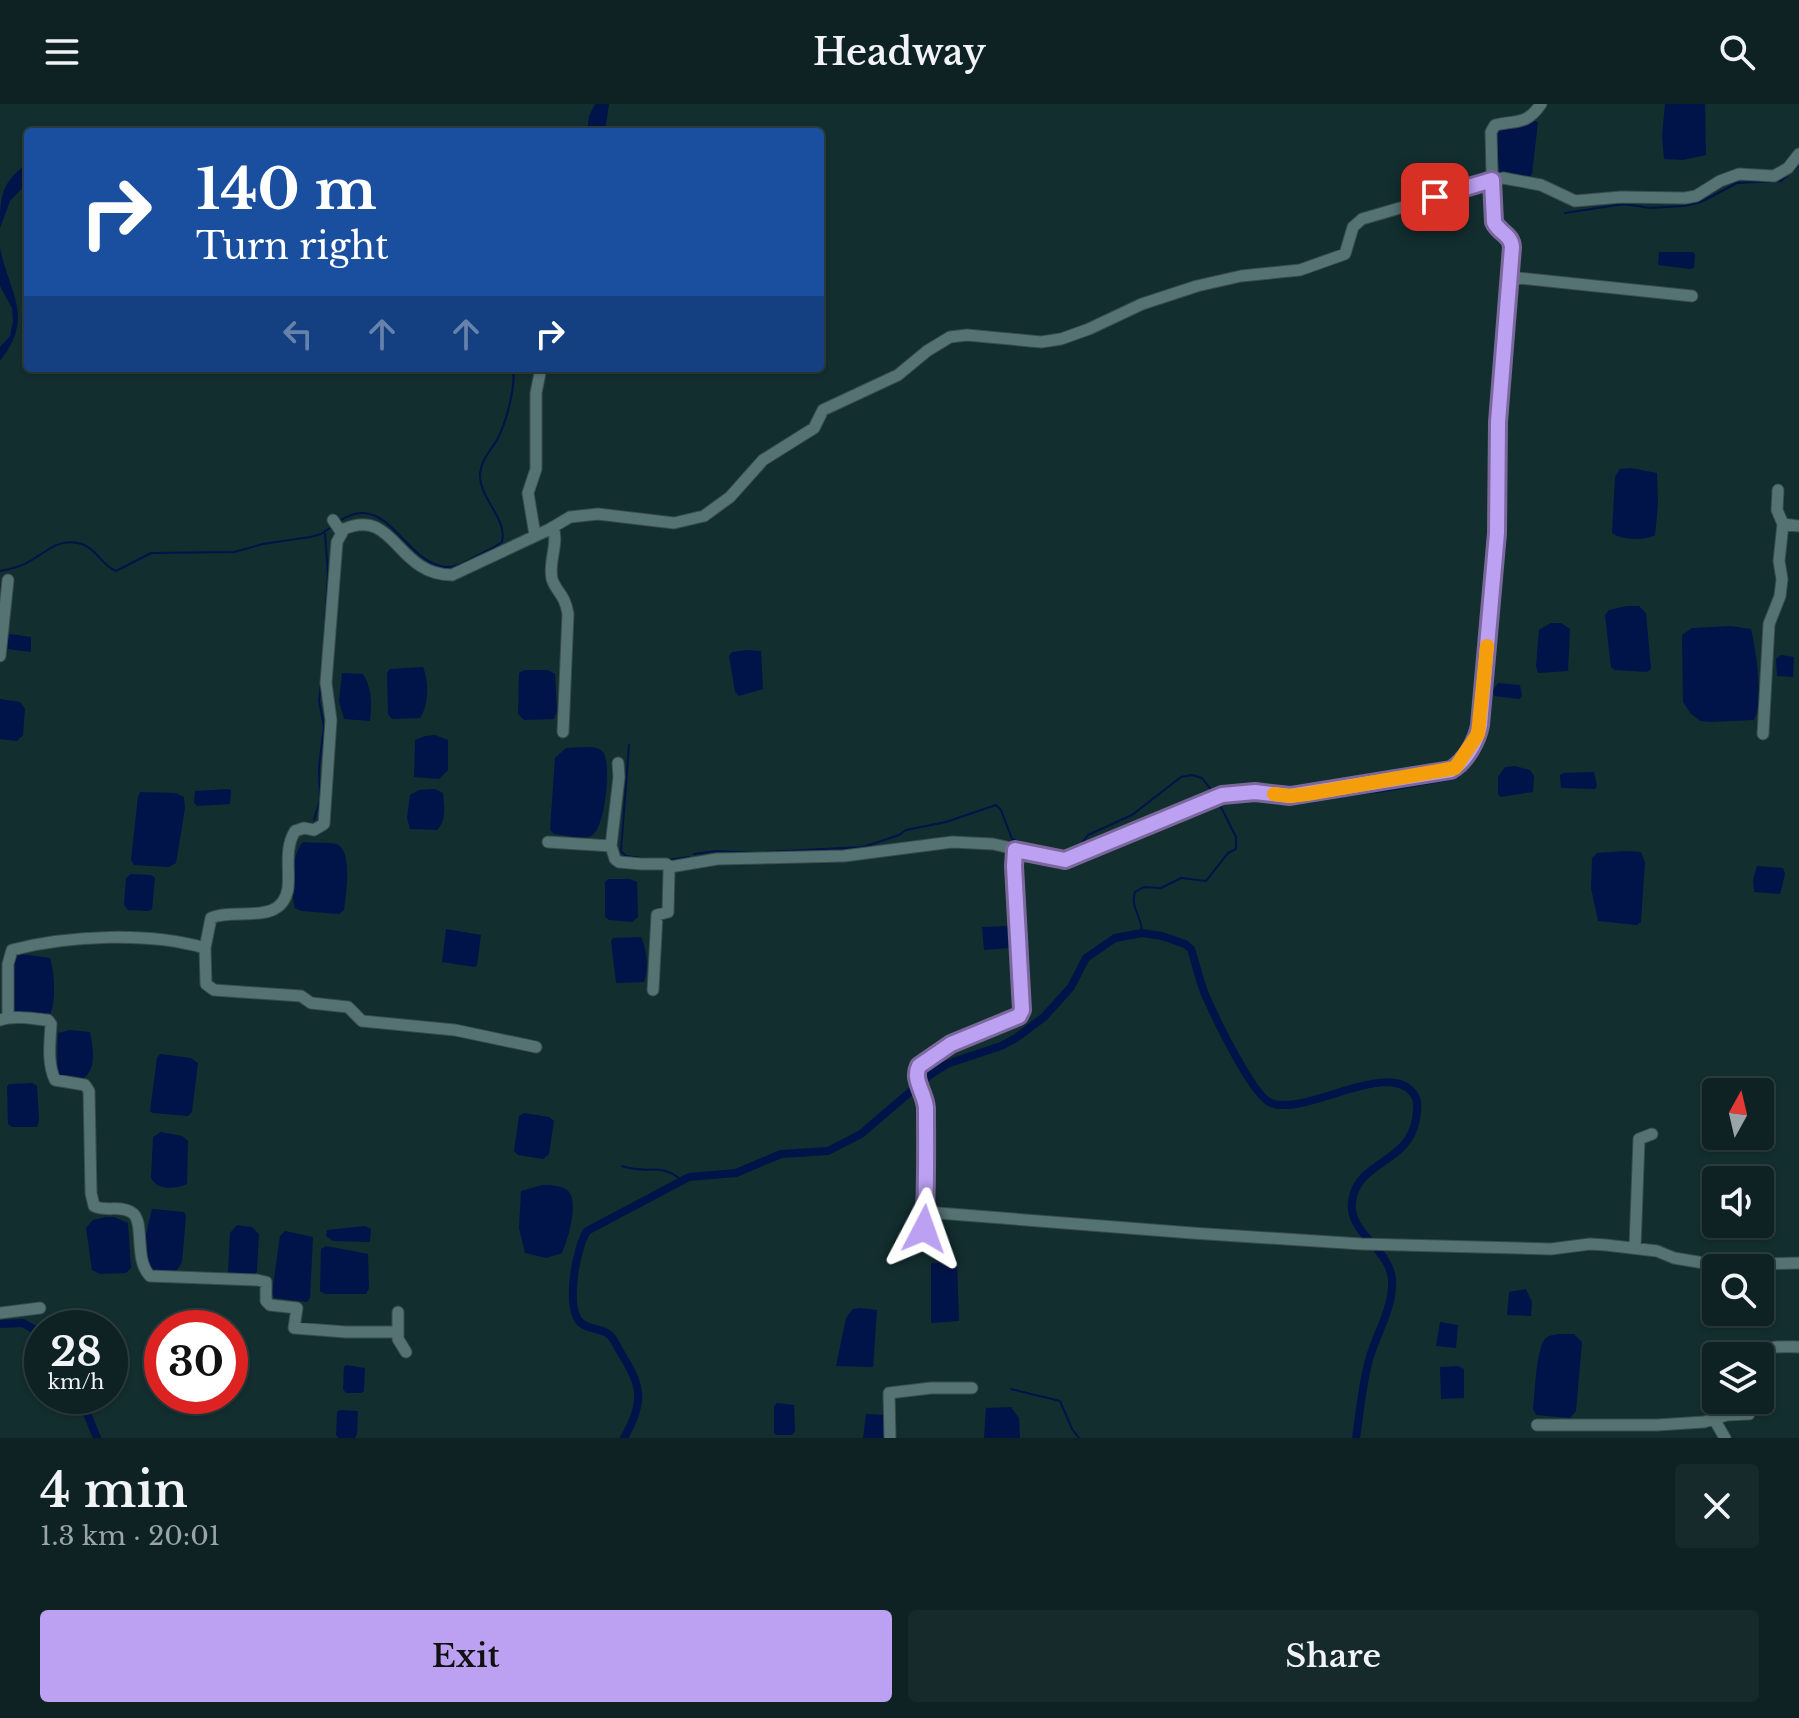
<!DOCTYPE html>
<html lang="en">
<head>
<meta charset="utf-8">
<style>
	body { margin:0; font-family:"Libre Baskerville",serif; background:#172a2b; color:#f1f3f6; height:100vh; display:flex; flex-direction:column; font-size:30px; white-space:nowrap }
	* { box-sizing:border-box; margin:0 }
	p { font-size:26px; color:#9ba4a6 }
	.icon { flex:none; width:44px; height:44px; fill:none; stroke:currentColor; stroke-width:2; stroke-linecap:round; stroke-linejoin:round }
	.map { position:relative; height:1334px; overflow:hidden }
	.drawer { display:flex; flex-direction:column; background:#0e2223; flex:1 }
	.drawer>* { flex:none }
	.top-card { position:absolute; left:24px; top:24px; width:800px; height:244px; border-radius:8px; box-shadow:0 2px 6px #0004,0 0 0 2px #2e3f41; background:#1a4fa0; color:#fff; overflow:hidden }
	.needle { width:52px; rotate:8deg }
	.controls { position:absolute; left:1702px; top:974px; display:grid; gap:16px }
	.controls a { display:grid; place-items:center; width:72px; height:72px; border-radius:8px; background:#0e2223; box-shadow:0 2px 6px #0004,0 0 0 2px #2e3f41; font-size:40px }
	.speed { position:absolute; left:24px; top:1206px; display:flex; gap:16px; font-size:40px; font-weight:700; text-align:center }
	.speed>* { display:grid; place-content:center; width:104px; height:104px; border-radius:50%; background:#0e2223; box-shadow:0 2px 6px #0004,0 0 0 2px #2e3f41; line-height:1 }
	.speed small { font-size:20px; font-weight:400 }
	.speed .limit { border:12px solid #d22; background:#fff; color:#111 }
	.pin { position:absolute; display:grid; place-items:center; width:68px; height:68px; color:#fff; margin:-34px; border-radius:16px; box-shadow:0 4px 12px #0006 }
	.me { position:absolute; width:88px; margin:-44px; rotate:4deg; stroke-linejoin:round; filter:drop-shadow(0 0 6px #0008) }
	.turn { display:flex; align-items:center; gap:28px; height:168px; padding:0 40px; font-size:36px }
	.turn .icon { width:104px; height:104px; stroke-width:2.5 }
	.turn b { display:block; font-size:56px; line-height:68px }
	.lanes { display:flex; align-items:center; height:76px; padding:0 40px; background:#0003; justify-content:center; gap:40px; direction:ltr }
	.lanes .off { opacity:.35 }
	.round { display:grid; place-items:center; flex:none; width:84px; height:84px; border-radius:8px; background:#172a2b }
	.headline { display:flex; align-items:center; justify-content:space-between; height:136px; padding:0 40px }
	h1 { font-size:48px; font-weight:600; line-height:60px }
	.primary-button { display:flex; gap:16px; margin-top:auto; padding:16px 40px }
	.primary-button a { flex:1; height:92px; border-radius:8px; background:#bca0f2; color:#111; font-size:32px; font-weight:600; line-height:92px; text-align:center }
	.primary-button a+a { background:#172a2b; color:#f1f3f6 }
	header { display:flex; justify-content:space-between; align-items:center; height:104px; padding:0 40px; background:#0e2223; font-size:36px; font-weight:600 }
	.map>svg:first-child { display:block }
	.water { fill:#001449 }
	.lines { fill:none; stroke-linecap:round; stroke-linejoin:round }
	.stream { stroke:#001449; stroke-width:2 }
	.canal { stroke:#001449; stroke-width:8 }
	.minor-casing { stroke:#374c4d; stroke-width:13 }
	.minor { stroke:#567374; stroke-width:11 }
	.route-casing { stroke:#7a689d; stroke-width:20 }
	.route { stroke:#bca0f2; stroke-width:14 }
	.slow { stroke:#f59e0b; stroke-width:14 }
</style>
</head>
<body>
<header><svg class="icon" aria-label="menu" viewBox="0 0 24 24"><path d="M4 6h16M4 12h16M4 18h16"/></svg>Headway<svg class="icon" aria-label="search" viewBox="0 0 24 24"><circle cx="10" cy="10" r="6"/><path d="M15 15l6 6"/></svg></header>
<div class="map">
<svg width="1799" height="1334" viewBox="0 0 1799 1334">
	<rect width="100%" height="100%" fill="#132e2f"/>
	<path class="water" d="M 595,0 L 609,0 L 605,28 L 587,28 L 589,12 Z
		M 1665,0 L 1705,0 L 1706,51 L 1683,56 L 1664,55 L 1662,32 Z
		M 1534,17 L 1538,18 L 1532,70 L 1530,73 L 1500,71 L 1495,31 L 1499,25 Z
		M 28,59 L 28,78 L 10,97 L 0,124 C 0,93 1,78 28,59 Z
		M 0,144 C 10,192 35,212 0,257 L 0,243 L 10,232 L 13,217 L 12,204 L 0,182 Z
		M 1693,148 L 1695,150 L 1694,164 L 1690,165 L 1658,161 L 1659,148 Z
		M 1630,364 L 1657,369 L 1658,401 L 1655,431 C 1645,437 1620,436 1612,429 L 1615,373 L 1620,365 Z
		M 1627,502 L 1639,502 L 1646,509 L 1651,565 L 1647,568 L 1615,566 L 1611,563 L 1605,511 L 1609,506 Z
		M 1551,519 L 1561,519 L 1570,525 L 1568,567 L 1538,569 L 1536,562 L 1539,526 Z
		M 1731,522 L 1751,525 C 1756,545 1764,599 1754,616 L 1710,618 L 1701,617 L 1691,610 L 1683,598 L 1682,531 L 1692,524 Z
		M 10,530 L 31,533 L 31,548 L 7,545 L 8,531 Z
		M 747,546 L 761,547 L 763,585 L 739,592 L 735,588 L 729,552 L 732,548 Z
		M 1781,551 L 1794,553 L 1793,573 L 1777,572 L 1776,555 Z
		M 423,563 C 429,577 429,601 420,614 L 392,615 L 388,610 L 387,569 L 390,565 Z
		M 524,566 L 548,566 L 555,570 L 557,607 L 554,615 L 524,616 L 518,610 L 519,569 Z
		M 342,569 L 363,570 C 372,584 372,601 370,617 L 344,615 L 339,597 Z
		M 1498,579 L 1520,581 L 1522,592 L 1519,595 L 1494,592 L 1493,586 Z
		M 0,595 L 20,598 L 25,605 L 23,631 L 17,637 L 0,635 Z
		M 435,631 L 448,636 L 448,666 L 439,675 L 414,673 L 415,636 L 425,632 Z
		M 566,644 C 576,644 597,640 603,648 C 612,659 605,727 591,732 C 582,736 564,731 554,730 L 550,726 L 555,654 Z
		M 1515,662 L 1530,666 L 1534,672 L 1533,688 L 1500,693 L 1498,690 L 1498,673 L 1505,663 Z
		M 1594,668 L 1597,682 L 1595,685 L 1561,684 L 1560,671 L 1563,669 Z
		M 228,685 L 231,686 L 230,700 L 197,702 L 194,699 L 195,687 Z
		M 435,685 L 443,689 C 444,702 447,716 437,726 L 410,725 L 407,714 L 410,691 L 419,686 Z
		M 140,688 L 175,689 L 184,693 L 185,704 L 176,759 L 169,763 L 134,761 L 131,756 L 138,693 Z
		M 303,738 C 313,739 326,738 336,740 C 353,745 346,791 344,806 L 339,810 L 301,807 L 295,804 C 290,787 291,751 303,738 Z
		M 1627,747 L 1641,748 L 1645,758 L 1641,818 L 1637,821 L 1598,817 L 1591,784 L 1592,754 L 1597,749 Z
		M 1757,762 L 1783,764 L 1785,770 L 1780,790 L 1754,788 L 1753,776 Z
		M 131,770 L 151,771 L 155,774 L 152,805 L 149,807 L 128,806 L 124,801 L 126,774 Z
		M 608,775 L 630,775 L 637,778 L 638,813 L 632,818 L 609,816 L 605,813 L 605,778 Z
		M 1009,822 L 1010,844 L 984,846 L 982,823 Z
		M 446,825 L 481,831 L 477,861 L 474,863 L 442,858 Z
		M 641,833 C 647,846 649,865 644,878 L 616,879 L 611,837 L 613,834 Z
		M 21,850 L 50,854 C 55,870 56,896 50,911 L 13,907 L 14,854 Z
		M 70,926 L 90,928 C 93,943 97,963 84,974 L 63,973 L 57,968 L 58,929 Z
		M 160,950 L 191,954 L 198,959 L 192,1008 L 188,1012 L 152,1009 L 150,1007 L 157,954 Z
		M 1708,974 L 1744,976 L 1749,980 L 1749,988 L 1716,988 L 1716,1032 L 1719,1032 C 1713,1032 1704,1034 1701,1028 L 1701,978 Z
		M 32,979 L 37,982 L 39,1017 L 37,1023 L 12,1023 L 8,1020 L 7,983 L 9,980 Z
		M 524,1009 L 549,1013 L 554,1017 L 549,1050 L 543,1055 L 518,1051 L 514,1047 L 519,1012 Z
		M 161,1028 L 182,1032 L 188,1037 L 187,1080 C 176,1085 158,1087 151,1074 L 153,1033 Z
		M 542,1081 C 550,1081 560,1081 567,1086 C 580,1096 568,1136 562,1149 L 546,1154 L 525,1149 L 519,1124 L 521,1087 Z
		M 152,1105 L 184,1108 L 186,1112 L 182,1158 L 176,1168 L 155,1169 L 148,1163 L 146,1130 Z
		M 106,1113 L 114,1113 L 128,1119 L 131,1164 L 126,1169 L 100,1170 L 92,1166 L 86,1124 L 93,1116 Z
		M 237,1121 L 252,1123 L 259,1130 L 257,1168 L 254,1171 L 228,1169 L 230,1129 Z
		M 365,1122 L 371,1125 L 370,1138 L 333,1137 L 326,1132 L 327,1126 Z
		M 285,1127 L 313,1133 L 310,1194 L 307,1198 L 274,1194 L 272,1189 L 280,1132 Z
		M 326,1142 L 368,1150 L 369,1184 L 366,1190 L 325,1190 L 320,1187 L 321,1145 Z
		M 954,1158 L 957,1159 L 959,1217 L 931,1219 L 931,1159 Z
		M 1526,1185 L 1532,1198 L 1531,1212 L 1507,1211 L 1509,1188 Z
		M 859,1204 L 877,1206 L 873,1263 L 836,1262 L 846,1214 L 853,1205 Z
		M 1440,1218 L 1458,1221 L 1456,1244 L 1436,1242 Z
		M 1558,1230 L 1574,1230 L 1582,1238 L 1576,1307 L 1570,1314 L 1536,1311 L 1533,1305 C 1535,1291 1536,1242 1546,1234 C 1549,1231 1554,1231 1558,1230 Z
		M 346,1261 L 365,1264 L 364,1287 L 361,1289 L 346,1289 L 343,1285 L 344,1263 Z
		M 1458,1262 L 1464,1265 L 1464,1294 L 1441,1295 L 1440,1263 Z
		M 777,1299 L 794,1301 L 795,1328 L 792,1331 L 776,1331 L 774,1329 L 774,1302 Z
		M 1011,1303 L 1019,1314 L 1020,1334 L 984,1334 L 986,1304 Z
		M 340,1306 L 358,1307 L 357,1330 L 355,1334 L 339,1334 L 336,1331 L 337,1308 Z
		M 866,1310 L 884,1311 L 885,1334 L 863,1334 Z"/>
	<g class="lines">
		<path class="stream" d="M 1565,109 L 1624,100 L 1650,104 L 1684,102 L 1701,98 L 1737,79 L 1781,77 L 1799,61
			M 338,418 C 387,384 402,457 445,463 C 456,464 465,458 475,453 C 484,448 494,444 502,438 C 508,414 478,394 480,369 C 482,354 490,348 497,336 C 506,319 516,283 513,264
			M 0,467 C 10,465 22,463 30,457 C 48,447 59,433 82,440 C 97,445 102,462 116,467 L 151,449 L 234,448 L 263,440 L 310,433 L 321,430 L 333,422
			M 324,538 L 328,470 L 325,430
			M 629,641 L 621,747 L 626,752 L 649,755
			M 1301,696 L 1385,687 L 1453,675 L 1459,672 L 1469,657
			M 1221,699 L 1230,696 L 1282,696
			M 314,716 L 320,696 L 319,663 L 324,622 L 319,597 L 321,581
			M 766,748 L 863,743 L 899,731 L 906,726 L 946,718 L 996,701 L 1001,706 L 1012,735 L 1031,743
			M 1057,749 L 1078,744 L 1088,731 L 1132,711 L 1181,673 L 1192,671 L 1202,674 L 1213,688
			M 694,750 L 716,747 L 756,749
			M 668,756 L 689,753
			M 1142,829 C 1142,812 1130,804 1135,788 L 1144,783 L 1161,784 L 1181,774 L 1206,777 L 1228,749 L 1236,745 L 1236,733 L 1218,697
			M 622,1062 C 646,1071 661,1058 681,1076
			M 1011,1285 L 1060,1297 L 1072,1325 L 1079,1334"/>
		<path class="canal" d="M 0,1220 L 23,1219 L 42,1230
			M 80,1292 L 97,1334
			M 624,1334 C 645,1297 642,1283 621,1249 C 616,1242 615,1234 607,1229 C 599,1224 585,1225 579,1217 C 566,1200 576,1144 587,1127 L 689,1073 L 736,1069 L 781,1050 L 828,1047 L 861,1030 L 931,970 L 947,960 L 1001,942 L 1016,934 L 1044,913 L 1071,883 L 1086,854 L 1115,834 L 1142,829 L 1162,832 L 1185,840 L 1191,845 C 1197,863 1200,881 1208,897 C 1217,917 1253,992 1271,999 C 1306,1013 1392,952 1415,992 C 1419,999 1417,1007 1416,1015 C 1408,1061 1357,1056 1352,1098 C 1348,1129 1389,1144 1392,1175 C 1394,1203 1376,1230 1369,1256 C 1362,1281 1360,1308 1356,1334"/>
		<defs>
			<path id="minor" d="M 1509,173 L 1692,192
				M 333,416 L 341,428
				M 1783,420 L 1799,422
				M 553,423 C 559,440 548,458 552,475 C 556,488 565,490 568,510 L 563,628
				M 535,431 L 528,389 L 536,365 L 536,289 L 541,264
				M 0,552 L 8,476
				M 1763,630 L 1769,520 L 1780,492 L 1782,475 L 1779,457 L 1783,420 L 1777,406 L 1778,386
				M 618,659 L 619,673 L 611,742 L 615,755 L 619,758 L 641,760 L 666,760 L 670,763
				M 548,738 L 611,742
				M 205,844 L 211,814 C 235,803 282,823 288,784 C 290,765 284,745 295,727 L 304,724 L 314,726 L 324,720 L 331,616 L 326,579 L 337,438 L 344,425 C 395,403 396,471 452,471 L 548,426 L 570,413 L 598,410 L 674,419 L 704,412 L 730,393 L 763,356 L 814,324 L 823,306 L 898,271 L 927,247 L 950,233 L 967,231 L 1041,238 L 1061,235 L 1089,225 L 1142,200 L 1197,182 L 1241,172 L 1300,166 L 1345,150 L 1353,123 L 1362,115 L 1503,74 L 1541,81 L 1575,97 L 1621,93 L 1685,94 L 1696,92 L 1720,77 L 1739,70 L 1774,72 L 1788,64 L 1799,50
				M 653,886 L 657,811 L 668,808 L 669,767 L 670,763 L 717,755 L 844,752 L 952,738 L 993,740 L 1065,756 L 1222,691 L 1255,688 L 1290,692 L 1451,666 L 1458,662 L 1475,636 L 1480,621 L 1497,429 L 1498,318 L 1512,143 C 1511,129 1496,127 1493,112 L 1491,28 L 1495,21 C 1517,16 1527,21 1541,0
				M 8,913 L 8,860 L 12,846 C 69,831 149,828 205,844 L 206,880 L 214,886 L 301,892 L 311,899 L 348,903 L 362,917 L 455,926 L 536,943
				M 0,916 C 15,911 33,915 48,916 L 51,920 C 50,938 47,959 55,976 L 85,981 L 89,987 L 91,1089 L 94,1102 C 105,1108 119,1101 131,1108 C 146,1116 133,1155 150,1172 L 257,1176 L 266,1178 L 266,1197 L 270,1201 L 297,1204 L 294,1224 L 346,1228 L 397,1228
				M 925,1108 L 1192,1129 L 1362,1140 L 1551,1145 L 1590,1140 L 1606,1141 L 1657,1147 L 1674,1154 L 1716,1161 L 1799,1159
				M 922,1142 L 927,1070 L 925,1039 L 926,1000 L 916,969 C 931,935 1012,927 1022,906 L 1014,762 L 1015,746
				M 1635,1144 L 1639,1035 L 1652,1030
				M 398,1208 L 398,1235 L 406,1248
				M 0,1209 L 40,1204
				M 1757,1252 C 1767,1240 1785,1243 1799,1243
				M 1714,1315 L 1725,1334
				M 1537,1321 L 1657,1321 L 1704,1318 L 1727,1311 L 1749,1310 L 1752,1296
				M 890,1334 L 889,1289 L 931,1284 L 972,1284"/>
		</defs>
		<use href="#minor" class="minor-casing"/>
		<use href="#minor" class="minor"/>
	</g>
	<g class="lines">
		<defs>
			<path id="route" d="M 924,1125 C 927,1084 926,1045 926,1004 C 925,989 912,976 919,962 L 951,940 L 1019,912 L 1022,906 L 1014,762 L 1015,746 L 1065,756 L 1222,691 L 1255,688 L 1290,692 L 1451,666 C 1466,657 1477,637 1480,621 L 1497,429 L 1498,318 L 1512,143 C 1511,130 1499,129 1494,118 L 1492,76 L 1435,93"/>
		</defs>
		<use href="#route" class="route-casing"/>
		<use href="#route" class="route"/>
		<path class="slow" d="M 1274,690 L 1290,692 L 1307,690 L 1455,664 L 1478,630 L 1487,542"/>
	</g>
</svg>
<div class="controls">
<a><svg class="needle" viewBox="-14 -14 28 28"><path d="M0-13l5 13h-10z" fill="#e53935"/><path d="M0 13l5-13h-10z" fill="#9ba4a6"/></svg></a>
<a><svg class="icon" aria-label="sound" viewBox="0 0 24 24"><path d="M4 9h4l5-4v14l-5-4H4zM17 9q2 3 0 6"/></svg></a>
<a><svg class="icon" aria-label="search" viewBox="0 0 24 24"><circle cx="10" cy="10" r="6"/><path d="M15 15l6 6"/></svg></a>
<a><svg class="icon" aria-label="layers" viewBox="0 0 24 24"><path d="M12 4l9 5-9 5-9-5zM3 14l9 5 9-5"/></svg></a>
</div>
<div class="speed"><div>28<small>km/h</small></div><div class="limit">30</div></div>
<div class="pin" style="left:1435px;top:93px;background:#d93025"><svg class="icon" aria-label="arrive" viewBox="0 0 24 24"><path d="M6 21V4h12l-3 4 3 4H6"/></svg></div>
<svg class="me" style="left:924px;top:1125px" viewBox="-20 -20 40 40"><path d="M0-17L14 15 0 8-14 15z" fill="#bca0f2" stroke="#fff" stroke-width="4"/></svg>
<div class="top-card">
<div class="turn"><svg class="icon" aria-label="right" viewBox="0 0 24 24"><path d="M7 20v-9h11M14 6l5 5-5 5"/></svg><div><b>140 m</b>Turn right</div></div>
<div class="lanes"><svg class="icon off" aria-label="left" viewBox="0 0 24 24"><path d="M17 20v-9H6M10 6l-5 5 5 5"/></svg><svg class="icon off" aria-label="ahead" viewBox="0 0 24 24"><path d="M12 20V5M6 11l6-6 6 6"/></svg><svg class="icon off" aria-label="ahead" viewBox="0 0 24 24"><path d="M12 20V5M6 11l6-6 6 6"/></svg><svg class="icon" aria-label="right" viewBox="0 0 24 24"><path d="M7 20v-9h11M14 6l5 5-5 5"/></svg></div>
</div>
</div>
<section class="drawer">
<div class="headline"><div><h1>4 min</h1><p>1.3 km · 20:01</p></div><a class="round"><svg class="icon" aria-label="close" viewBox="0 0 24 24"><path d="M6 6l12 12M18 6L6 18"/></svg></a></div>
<div class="primary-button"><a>Exit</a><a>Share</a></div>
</section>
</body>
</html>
